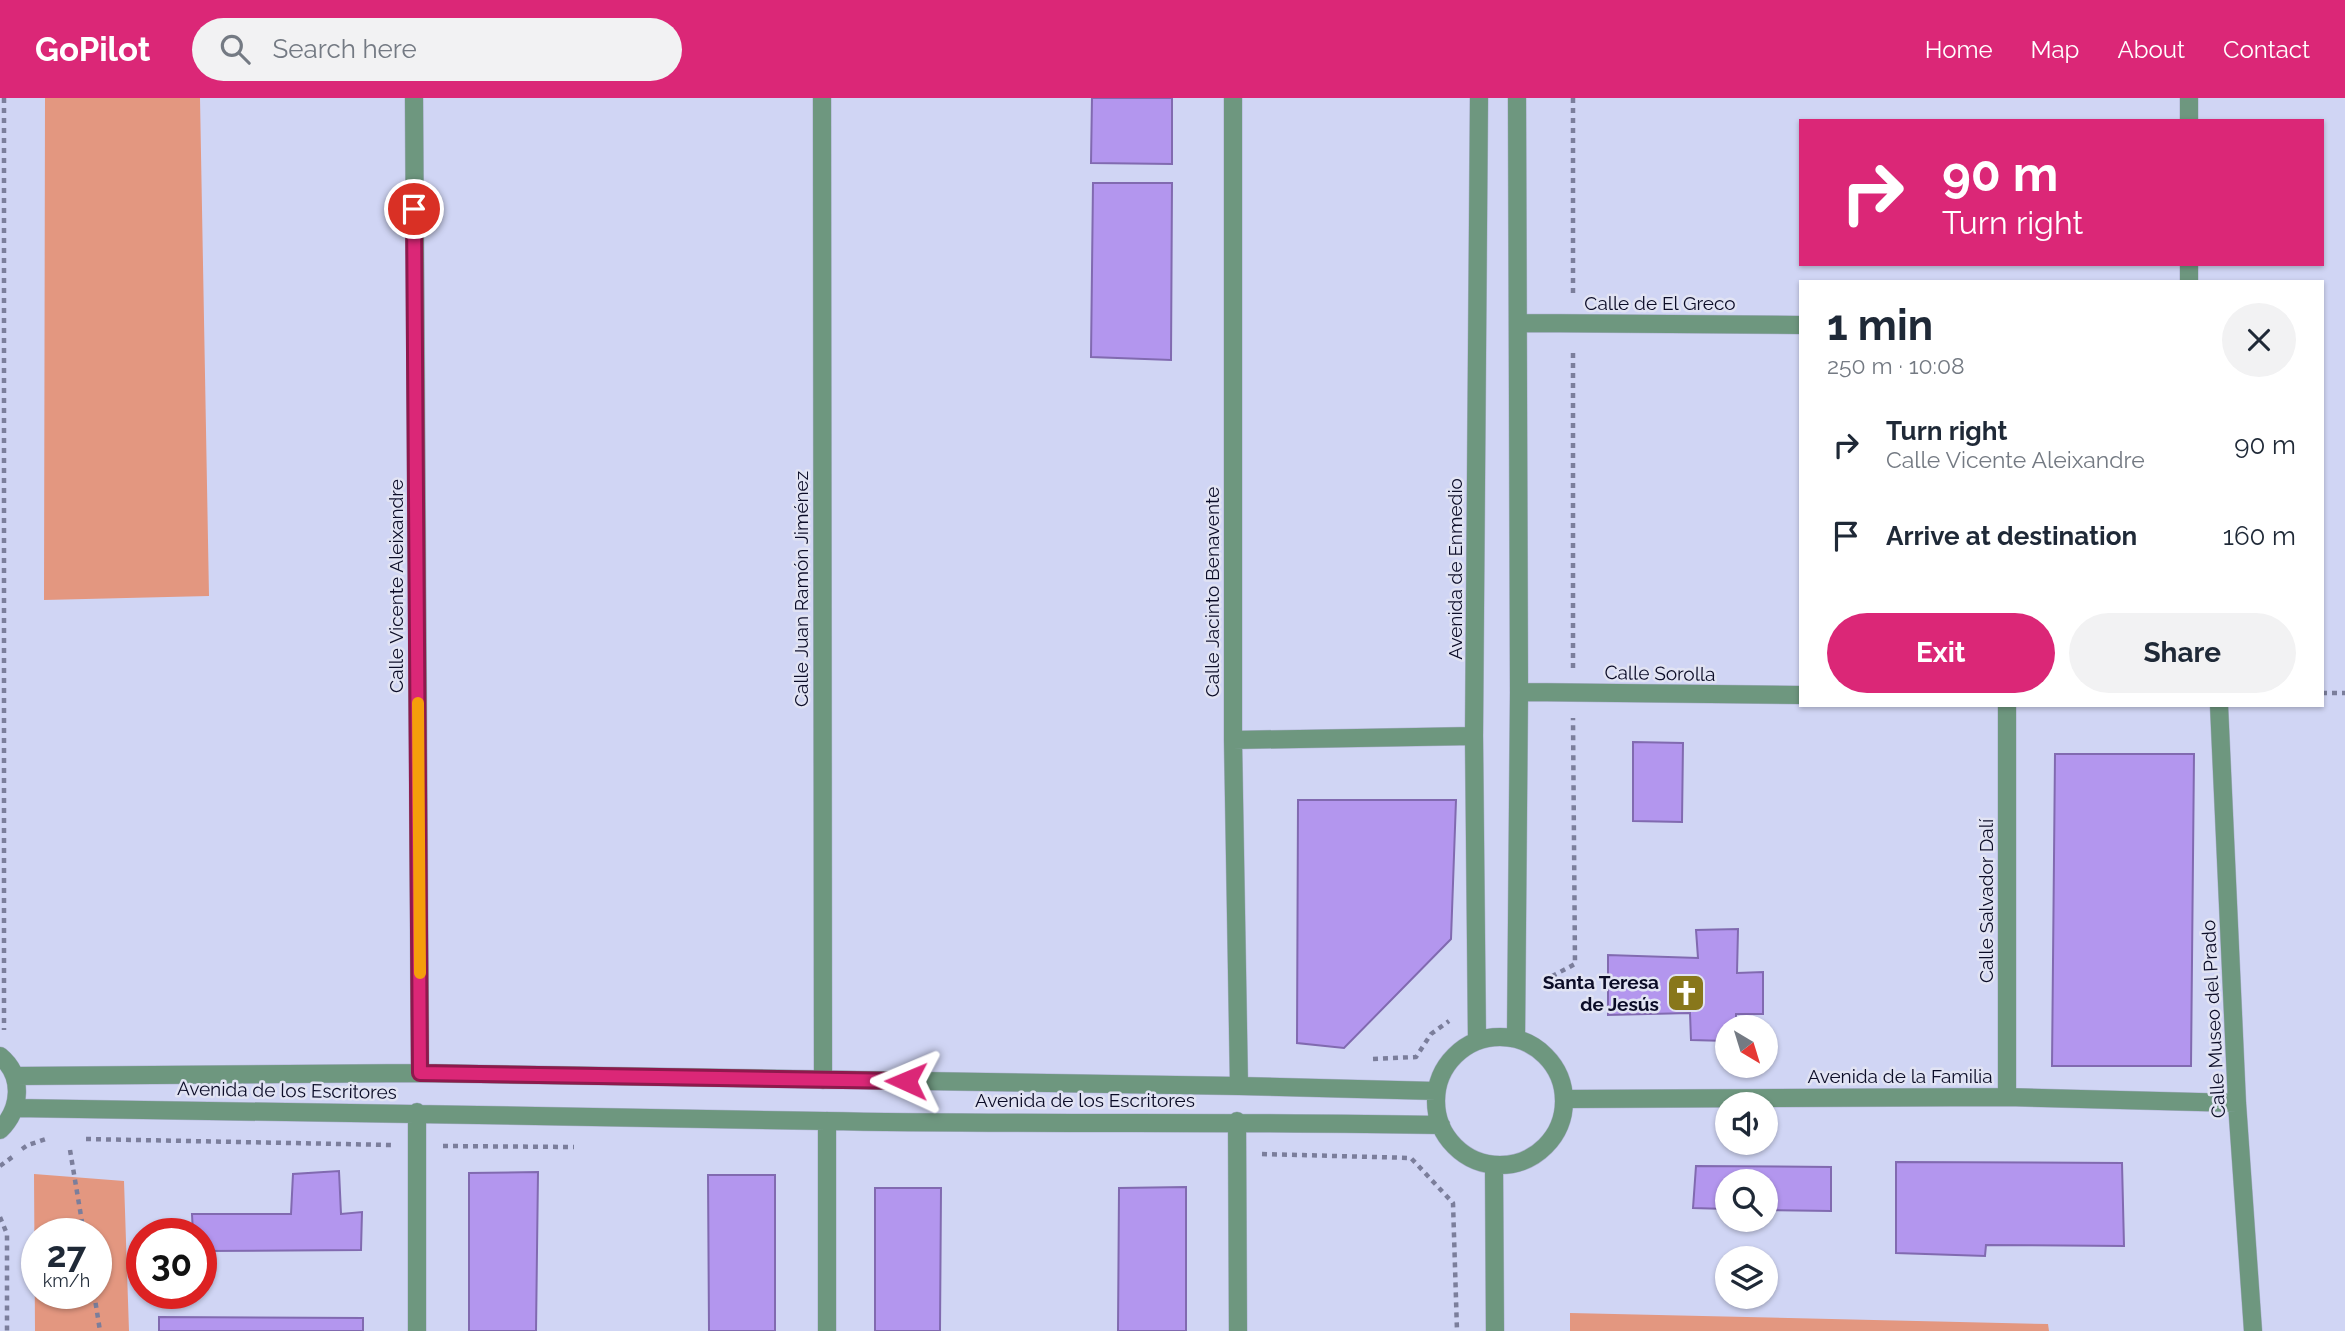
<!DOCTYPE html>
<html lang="en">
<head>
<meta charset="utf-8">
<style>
	body { margin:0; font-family:Raleway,sans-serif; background:#f2f2f3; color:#1f2937; height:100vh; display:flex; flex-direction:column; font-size:26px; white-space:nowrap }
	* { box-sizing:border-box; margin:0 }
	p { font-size:23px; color:#747a83 }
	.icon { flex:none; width:38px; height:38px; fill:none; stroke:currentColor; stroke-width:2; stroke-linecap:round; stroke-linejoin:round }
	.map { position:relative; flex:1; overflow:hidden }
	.panel { position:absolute; left:1799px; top:182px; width:525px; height:427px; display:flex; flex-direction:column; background:#fff; border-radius:0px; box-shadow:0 2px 5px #0004 }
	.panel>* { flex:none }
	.banner { position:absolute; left:1799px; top:21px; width:525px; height:147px; border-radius:0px; box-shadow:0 2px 5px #0004; background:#db2777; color:#fff; overflow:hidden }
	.needle { width:46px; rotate:142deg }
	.buttons { position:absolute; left:1715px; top:917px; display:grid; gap:14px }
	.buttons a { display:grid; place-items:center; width:63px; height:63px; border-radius:50%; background:#fff; box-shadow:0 2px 5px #0004; font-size:35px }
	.speed { position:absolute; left:21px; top:1120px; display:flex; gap:14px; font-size:35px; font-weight:700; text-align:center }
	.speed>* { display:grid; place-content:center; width:91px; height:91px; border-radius:50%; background:#fff; box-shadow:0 2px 5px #0004; line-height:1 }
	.speed small { font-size:18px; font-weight:400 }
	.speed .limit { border:10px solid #d22; background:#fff; color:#111 }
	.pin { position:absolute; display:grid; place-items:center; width:60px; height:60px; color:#fff; margin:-30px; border:4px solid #fff; border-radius:50%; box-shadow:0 2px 7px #0007 }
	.me { position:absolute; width:77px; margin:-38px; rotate:271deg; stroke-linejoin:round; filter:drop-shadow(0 0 5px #0008) }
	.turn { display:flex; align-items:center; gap:24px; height:147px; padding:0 28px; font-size:32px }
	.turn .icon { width:91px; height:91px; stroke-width:2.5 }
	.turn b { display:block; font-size:49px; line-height:60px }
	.round { display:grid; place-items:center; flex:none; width:74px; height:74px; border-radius:37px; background:#f2f2f3 }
	.overview { display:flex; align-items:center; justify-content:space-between; height:119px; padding:0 28px }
	h1 { font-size:42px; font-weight:700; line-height:52px }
	.button { display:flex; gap:14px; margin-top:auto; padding:14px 28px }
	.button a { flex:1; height:80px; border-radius:42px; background:#db2777; color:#fff; font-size:28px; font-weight:700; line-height:80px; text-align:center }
	.button a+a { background:#f2f2f3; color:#1f2937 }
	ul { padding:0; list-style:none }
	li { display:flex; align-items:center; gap:21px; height:91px; padding:0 28px }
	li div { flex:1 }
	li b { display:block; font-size:26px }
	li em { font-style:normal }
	header { display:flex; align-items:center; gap:42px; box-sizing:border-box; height:98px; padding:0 35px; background:#db2777; color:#fff }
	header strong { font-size:33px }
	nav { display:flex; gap:38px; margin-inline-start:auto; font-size:24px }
	.search { width:490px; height:63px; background:#f2f2f3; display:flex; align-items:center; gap:18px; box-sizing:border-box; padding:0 24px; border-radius:38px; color:#747a83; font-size:26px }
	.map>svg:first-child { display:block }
	.green { fill:#e39780; fill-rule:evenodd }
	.building { fill:#b396ee; stroke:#816ab0; stroke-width:2 }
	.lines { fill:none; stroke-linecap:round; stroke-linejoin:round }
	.minor-casing { stroke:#adb1cf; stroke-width:19 }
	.path { stroke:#7b7e9b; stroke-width:4.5; stroke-dasharray:5 5; stroke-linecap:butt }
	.minor { stroke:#6e977f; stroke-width:18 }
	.route-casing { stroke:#8e194d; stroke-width:18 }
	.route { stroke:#db2777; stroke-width:12 }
	.slow { stroke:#f59e0b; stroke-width:12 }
	.labels { text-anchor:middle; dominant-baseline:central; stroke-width:5; stroke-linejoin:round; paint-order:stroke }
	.street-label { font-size:19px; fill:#0b0c27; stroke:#e1e3f3 }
	.poi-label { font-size:19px; font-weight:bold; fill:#0b0c27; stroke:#e1e3f3; text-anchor:end }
</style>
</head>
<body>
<header>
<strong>GoPilot</strong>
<div class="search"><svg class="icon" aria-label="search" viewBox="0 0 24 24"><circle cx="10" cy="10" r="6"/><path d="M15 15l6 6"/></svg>Search here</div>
<nav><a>Home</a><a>Map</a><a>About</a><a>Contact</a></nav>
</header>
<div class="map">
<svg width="2345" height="1233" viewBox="0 0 2345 1233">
	<rect width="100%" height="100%" fill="#d0d5f4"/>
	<path class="green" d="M 45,0 L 200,0 L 209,498 L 44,502 Z
		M 34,1076 L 124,1083 L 129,1233 L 35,1233 ZM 37,1136 L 96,1136 L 96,1195 L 37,1195 Z
		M 1570,1215 L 2048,1226 L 2049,1233 L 1570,1233 Z"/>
	<path class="building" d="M 1092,0 L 1172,0 L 1172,66 L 1091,65 Z
		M 1093,85 L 1172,85 L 1171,262 L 1091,259 Z
		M 1633,644 L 1683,645 L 1682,724 L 1633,723 Z
		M 2055,656 L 2194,656 L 2191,968 L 2052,968 Z
		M 1298,702 L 1456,702 L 1451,841 L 1344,950 L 1297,945 Z
		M 1738,831 L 1737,875 L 1763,874 L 1763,916 L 1736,916 L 1736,929 L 1727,929 L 1727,943 L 1691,942 L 1690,915 L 1608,917 L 1608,857 L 1698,860 L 1696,832 Z
		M 1896,1064 L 2122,1065 L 2124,1148 L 1986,1147 L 1985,1158 L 1896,1155 Z
		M 1696,1068 L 1831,1069 L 1831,1113 L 1766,1112 L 1766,1083 L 1727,1083 L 1727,1111 L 1693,1110 Z
		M 339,1073 L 341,1116 L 362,1114 L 361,1152 L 201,1153 L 201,1136 L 193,1136 L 192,1116 L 291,1116 L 293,1076 Z
		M 538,1074 L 536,1233 L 469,1233 L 469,1075 Z
		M 708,1077 L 775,1077 L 775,1233 L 709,1233 Z
		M 1186,1089 L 1186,1233 L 1118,1233 L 1119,1090 Z
		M 875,1090 L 941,1090 L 940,1233 L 875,1233 Z
		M 159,1219 L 363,1220 L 363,1233 L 159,1233 Z"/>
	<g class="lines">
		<defs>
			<path id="minor" d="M 414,0 L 420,975
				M 822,0 L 823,982
				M 1233,0 L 1233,642 L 1239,988
				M 2189,23 L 2189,0
				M 2189,184 L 2189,166
				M 1519,225 L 1801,227
				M 1519,594 L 1801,597
				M 2007,607 L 2007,999
				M 2219,607 L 2237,1005 L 2253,1233
				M 1233,642 L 1474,638
				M1436 1003a64 64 0 1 1 128 0a64 64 0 1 1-128 0Z
				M 1516,941 L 1519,594 L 1517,0
				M 1477,943 L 1474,638 L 1479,0
				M 0,958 C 24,978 21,1011 0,1032
				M 15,978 L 420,975 L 1239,988 L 1436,993
				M 1564,1001 L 2007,999 L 2237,1005
				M 15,1010 C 285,1012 555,1019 825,1023 C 1030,1027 1235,1023 1441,1027
				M 417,1014 L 417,1233
				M 827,1023 L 827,1233
				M 1237,1023 L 1238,1233
				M 1494,1067 L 1495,1233"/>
		</defs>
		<use href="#minor" class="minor-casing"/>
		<path class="path" d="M 4,0 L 4,932
			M 1573,0 L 1573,199
			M 1573,570 L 1573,253
			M 2322,595 L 2345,595
			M 1543,883 L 1575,866 L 1573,620
			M 1373,961 L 1416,959 L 1431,936 L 1449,923
			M 86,1041 L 392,1047
			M 443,1048 L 574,1049
			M 22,1051 L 28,1047 L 49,1040
			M 70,1052 L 84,1136
			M 1262,1056 L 1411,1060 L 1453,1105 L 1457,1233
			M 0,1068 L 15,1057
			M 0,1119 L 7,1136 L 7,1233
			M 94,1195 L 100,1233"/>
		<use href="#minor" class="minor"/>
	</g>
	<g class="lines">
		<defs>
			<path id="route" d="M 414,111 L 420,975 L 906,983"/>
		</defs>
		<use href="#route" class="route-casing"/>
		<use href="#route" class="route"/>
		<path class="slow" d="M 418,605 L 420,875"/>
	</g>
	<defs>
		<symbol id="church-square" viewBox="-11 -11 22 22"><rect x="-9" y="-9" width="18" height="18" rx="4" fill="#88771b" stroke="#e1e3f3"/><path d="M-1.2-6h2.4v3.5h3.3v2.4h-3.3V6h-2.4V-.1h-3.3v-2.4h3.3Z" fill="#fff"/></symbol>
	</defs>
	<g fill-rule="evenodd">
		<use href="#church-square" x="1664" y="873" width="44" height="44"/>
	</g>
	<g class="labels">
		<g class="street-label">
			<text x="1660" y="205">Calle de El Greco</text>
			<text transform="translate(1455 471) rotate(-90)">Avenida de Enmedio</text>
			<text transform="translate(396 488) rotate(-90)">Calle Vicente Aleixandre</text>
			<text transform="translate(801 491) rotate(-90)">Calle Juan Ramón Jiménez</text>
			<text transform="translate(1212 494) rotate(-90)">Calle Jacinto Benavente</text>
			<text transform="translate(1660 575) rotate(1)">Calle Sorolla</text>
			<text transform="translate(1986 803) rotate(-90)">Calle Salvador Dalí</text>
			<text transform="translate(2213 921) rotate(-93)">Calle Museo del Prado</text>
			<text x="1900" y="978">Avenida de la Familia</text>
			<text transform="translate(287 992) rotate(1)">Avenida de los Escritores</text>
			<text x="1085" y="1002">Avenida de los Escritores</text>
		</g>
		<g class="poi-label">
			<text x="1659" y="884">Santa Teresa<tspan x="1659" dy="22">de Jesús</tspan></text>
		</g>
	</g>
</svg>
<div class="buttons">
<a><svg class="needle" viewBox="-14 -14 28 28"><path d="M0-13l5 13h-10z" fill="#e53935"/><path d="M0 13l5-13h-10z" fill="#747a83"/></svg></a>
<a><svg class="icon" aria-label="sound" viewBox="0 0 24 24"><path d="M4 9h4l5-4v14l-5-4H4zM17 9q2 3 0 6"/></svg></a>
<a><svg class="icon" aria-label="search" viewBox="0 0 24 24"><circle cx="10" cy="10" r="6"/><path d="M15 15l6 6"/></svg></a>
<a><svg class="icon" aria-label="layers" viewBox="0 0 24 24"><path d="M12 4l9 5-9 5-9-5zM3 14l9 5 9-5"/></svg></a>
</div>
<div class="speed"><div>27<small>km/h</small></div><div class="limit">30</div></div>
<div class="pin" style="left:414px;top:111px;background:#d93025"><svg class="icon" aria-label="arrive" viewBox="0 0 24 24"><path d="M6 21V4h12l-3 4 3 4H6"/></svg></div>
<svg class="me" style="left:906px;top:983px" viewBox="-20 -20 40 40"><path d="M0-17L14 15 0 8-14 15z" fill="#db2777" stroke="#fff" stroke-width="4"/></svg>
<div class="banner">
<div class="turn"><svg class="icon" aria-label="right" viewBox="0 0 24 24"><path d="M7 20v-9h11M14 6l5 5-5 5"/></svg><div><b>90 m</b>Turn right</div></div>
</div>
<section class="panel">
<div class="overview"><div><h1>1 min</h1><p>250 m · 10:08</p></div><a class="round"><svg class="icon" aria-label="close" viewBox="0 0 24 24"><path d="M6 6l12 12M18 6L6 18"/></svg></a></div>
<ul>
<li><svg class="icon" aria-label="right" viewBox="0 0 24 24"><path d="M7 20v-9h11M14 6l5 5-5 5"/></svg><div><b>Turn right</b><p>Calle Vicente Aleixandre</p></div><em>90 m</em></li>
<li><svg class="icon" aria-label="arrive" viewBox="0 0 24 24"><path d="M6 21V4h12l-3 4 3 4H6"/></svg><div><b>Arrive at destination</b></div><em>160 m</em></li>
</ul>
<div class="button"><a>Exit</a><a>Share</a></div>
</section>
</div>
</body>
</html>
